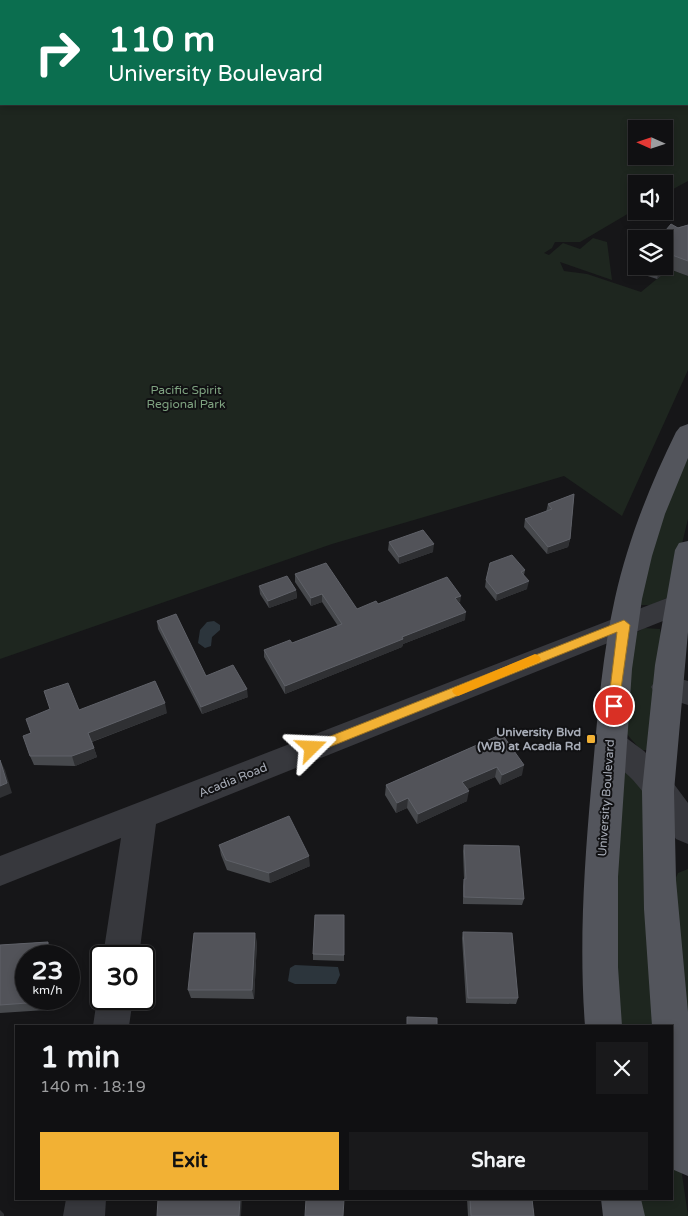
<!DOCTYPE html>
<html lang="en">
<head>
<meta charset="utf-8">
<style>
	body { margin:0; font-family:"Varela Round",sans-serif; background:#19191b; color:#f1f3f6; height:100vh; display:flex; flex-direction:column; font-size:19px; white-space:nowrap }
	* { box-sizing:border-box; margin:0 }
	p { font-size:16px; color:#9c9d9f }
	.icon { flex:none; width:28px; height:28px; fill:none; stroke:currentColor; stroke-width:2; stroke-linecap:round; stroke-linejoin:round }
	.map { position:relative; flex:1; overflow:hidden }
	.details { position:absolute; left:15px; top:1025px; width:658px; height:175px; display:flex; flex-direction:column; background:#101012; border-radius:0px; box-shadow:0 2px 8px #0003,0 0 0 1px #303032 }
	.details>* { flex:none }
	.hud { position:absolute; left:0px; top:0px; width:689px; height:105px; box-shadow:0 2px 8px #0003,0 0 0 1px #303032; background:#0b6e4f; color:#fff; overflow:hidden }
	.needle { width:32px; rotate:273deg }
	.fabs { position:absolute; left:628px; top:120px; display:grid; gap:10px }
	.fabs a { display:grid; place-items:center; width:45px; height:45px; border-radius:0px; background:#101012; box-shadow:0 2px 8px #0003,0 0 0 1px #303032; font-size:25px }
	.speed { position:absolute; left:15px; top:945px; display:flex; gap:10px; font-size:25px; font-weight:700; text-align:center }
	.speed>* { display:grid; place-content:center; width:65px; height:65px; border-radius:50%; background:#101012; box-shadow:0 2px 8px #0003,0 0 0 1px #303032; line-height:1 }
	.speed small { font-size:12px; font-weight:400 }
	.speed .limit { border:2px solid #111; border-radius:8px; background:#fff; color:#111 }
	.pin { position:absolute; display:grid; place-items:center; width:42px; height:42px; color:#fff; margin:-21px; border:2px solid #fff; border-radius:50%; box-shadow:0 1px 5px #0007 }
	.me { position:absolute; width:55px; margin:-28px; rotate:69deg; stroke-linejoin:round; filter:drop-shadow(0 0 4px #0008) }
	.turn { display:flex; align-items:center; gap:18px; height:105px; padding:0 25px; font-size:22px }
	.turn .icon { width:65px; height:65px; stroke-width:2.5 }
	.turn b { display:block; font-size:35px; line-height:42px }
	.round { display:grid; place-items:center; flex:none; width:52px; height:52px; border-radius:0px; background:#19191b }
	.overview { display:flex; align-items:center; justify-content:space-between; height:85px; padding:0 25px }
	h1 { font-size:30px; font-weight:800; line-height:38px }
	.cta { display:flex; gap:10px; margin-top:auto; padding:10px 25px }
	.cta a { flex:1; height:58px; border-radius:0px; background:#f2b134; color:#111; font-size:20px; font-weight:800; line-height:58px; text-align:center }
	.cta a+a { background:#19191b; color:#f1f3f6 }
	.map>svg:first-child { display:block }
	.green { fill:#1e261f; fill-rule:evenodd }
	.water { fill:#2c353c }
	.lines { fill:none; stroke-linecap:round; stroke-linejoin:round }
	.minor { fill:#37383d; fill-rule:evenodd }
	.major { fill:#53555c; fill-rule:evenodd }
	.wall { fill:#47494d }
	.shaded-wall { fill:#2f3033 }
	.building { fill:#525359; stroke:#5f6168 }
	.route { fill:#f2b134; stroke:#9d7322 }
	.slow { fill:#f59e0b }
	.poi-dot { fill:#f2b134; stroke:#111113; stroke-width:2 }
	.labels { text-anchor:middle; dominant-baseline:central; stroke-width:4; stroke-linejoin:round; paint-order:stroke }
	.park-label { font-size:12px; fill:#7fa381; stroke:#111113 }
	.poi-label { font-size:12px; font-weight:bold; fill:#a8adb8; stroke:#111113; text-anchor:end }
	.street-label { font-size:12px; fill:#a8adb8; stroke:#111113 }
</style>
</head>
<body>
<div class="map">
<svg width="688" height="1216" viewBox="0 0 688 1216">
	<rect width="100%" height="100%" fill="#161618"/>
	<path class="green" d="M 0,0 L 688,0 L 688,181 L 664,194 L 664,184 L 636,184 L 636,209 L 580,242 L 555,242 L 552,248 L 544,253 L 549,255 L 563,243 L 580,249 L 593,238 L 607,242 L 612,280 L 560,262 L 564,271 L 587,274 L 641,292 L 669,269 L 688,276 L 688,370 L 622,516 L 564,476 L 332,544 L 0,659 ZM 1,1 L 688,1 L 688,104 L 1,104 ZM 636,129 L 664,129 L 664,156 L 636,156 Z
		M 688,449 L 688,519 L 669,597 L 651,605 L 640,605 L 644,564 Z
		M 644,628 L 660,629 L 661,635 L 647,750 L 641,750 L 631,739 L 619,724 L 631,636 Z
		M 619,771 L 627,772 L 648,794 L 655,951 L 662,1026 L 618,1026 L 616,1002 Z
		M 688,869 L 688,1042 L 675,880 L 678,873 Z
		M 671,1098 L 688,1216 L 639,1216 L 636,1199 L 671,1199 Z"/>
	<path class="water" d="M 214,621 L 220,625 L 220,630 L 212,637 L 211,646 L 205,648 L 198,643 L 200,630 L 207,622 Z
		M 295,965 L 338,967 L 340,975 L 336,984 L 295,984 L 288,981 L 290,968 Z"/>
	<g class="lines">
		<path class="minor" d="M 688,590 L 688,611 L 156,824 L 139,956 L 103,956 L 121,838 L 0,886 L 0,856 Z
			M 666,675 L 688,681 L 688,705 L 656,695 L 651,687 L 656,679 Z
			M 610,730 L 621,734 L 644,751 L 665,772 L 688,803 L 688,844 L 676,839 C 663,819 649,798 633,780 C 621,767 602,758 595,743 L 599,734 Z
			M 101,988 L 101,999 L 133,999 L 129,1026 L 93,1026 L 97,999 Z
			M 66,1199 L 106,1199 L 105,1216 L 63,1216 Z"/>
		<path class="major" d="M 688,424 L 688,458 L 665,514 L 652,556 L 642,599 L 632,669 L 618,877 L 618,967 L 622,1026 L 585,1026 C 579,947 584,868 591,789 C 597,725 601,661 615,598 C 628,540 650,485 676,432 L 680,427 Z
			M 688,541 L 688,632 L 674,791 L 676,880 L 688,1012 L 688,1176 L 674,1170 L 671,1164 L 671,1026 L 652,1026 L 644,909 L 642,791 L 655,665 L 675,550 L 679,543 Z
			M 601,1199 L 641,1199 L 645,1216 L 603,1216 Z"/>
	</g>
	<path class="wall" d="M 688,225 L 688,276 L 669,269 L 657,279 L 629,270 L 632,256 L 636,253 L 636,266 L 664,266 L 664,239 L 649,239 L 650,234 Z
		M 574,494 L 570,539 L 568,547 L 547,554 L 524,527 L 525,519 L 546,512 L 548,504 Z
		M 389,542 L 433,552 L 399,564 L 388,550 Z
		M 525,570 L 524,575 L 527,589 L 496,601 L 485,587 L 486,580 Z
		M 295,574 L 357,609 L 378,604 L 460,603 L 465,620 L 403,644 L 402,647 L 285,694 L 264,657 L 264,650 L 292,643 L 338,626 L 322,602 L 311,606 L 295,582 Z
		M 259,586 L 296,590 L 297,598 L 269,608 L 260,594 Z
		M 157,621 L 206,676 L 248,697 L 202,714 L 158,629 Z
		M 79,710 L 167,713 L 92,742 L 97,757 L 75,766 L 34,765 L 30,756 L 31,733 Z
		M 502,734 L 522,775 L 500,785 L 495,777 L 467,789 L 467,801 L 417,824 L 407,808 L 396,813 L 385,795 L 386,785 Z
		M 219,845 L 310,866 L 270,883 L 227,870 L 221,855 Z
		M 464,845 L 524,899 L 522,905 L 463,904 L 463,886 L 464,879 L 463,851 Z
		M 344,915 L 344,961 L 313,960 L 313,954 Z
		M 463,932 L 518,998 L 516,1004 L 466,1003 L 462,938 Z
		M 48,942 L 52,951 L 52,956 L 26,956 L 47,999 L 46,1010 L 0,1013 L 0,945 Z
		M 257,942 L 254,999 L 191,998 L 188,990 Z
		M 467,1199 L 532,1199 L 534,1216 L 468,1216 Z"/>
	<path class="shaded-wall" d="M 672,255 L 669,269 L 657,279 L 660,266 L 664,266 L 664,263 Z
		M 570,539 L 568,547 L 547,554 L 548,547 Z
		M 434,544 L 433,552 L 399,564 L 399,557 Z
		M 529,581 L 527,589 L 496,601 L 497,594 Z
		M 296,590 L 297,598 L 269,608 L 268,601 Z
		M 322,594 L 322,602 L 311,606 L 311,598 Z
		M 461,596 L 460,603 L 455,598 Z
		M 466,612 L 465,620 L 403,644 L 402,647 L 285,694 L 285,686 L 402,637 Z
		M 247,689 L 248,697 L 202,714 L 201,707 Z
		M 165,703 L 167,713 L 91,742 L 88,733 Z
		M 94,748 L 97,757 L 75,766 L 72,756 Z
		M 0,760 L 5,770 L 12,793 L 0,798 Z
		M 524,765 L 522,775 L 500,785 L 502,775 Z
		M 497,767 L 495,777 L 461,792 L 462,782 Z
		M 469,791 L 467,801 L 417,824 L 418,814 Z
		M 408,798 L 407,808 L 396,813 L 397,803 Z
		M 309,856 L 310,866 L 270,883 L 269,873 Z
		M 255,933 L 257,942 L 254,999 L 252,990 Z
		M 48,942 L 52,951 L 52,956 L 46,956 Z
		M 41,999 L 47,999 L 46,1010 L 41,1002 Z
		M 240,1199 L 242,1199 L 241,1216 L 239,1216 Z
		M 0,1210 L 4,1214 L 4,1216 L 0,1216 Z"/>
	<path class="building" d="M 671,224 L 678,228 L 688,225 L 688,261 L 672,255 L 664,263 L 664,239 L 653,239 L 654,238 L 650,234 L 666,230 Z
		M 636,253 L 636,258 L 632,256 Z
		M 574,494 L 570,539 L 548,547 L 525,519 L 552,509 L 548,504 Z
		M 423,530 L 434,544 L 399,557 L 389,542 Z
		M 512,555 L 525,570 L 521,572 L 529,581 L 497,594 L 486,580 L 490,563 Z
		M 326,563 L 357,609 L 376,601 L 378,604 L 447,577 L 461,596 L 455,598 L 466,612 L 402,637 L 403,639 L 285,686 L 264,650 L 290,640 L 292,643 L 342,624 L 322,594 L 311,598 L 295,574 Z
		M 287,576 L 296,590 L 268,601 L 259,586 Z
		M 176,614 L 206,676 L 233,665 L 247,689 L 201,707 L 157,621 Z
		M 155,681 L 165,703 L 88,733 L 94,748 L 72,756 L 30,756 L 23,736 L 31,733 L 26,719 L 50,709 L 44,691 L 68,683 L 79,710 Z
		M 502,734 L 524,765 L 502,775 L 497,767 L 462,782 L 469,791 L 418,814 L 408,798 L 397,803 L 386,785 Z
		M 0,760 L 7,783 L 0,786 Z
		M 289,816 L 309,856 L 269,873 L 226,860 L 219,845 Z
		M 464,845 L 519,846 L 524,899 L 464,897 L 464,879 L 466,879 Z
		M 315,915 L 344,915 L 344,955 L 313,954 Z
		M 463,932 L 512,933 L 518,998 L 468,998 Z
		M 194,933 L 255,933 L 252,990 L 188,990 Z
		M 48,942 L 46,956 L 26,956 L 26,999 L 41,999 L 41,1002 L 0,1005 L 0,945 Z
		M 407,1017 L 437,1018 L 437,1026 L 407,1026 Z
		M 158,1199 L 240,1199 L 239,1216 L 157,1216 Z
		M 306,1199 L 344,1199 L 343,1216 L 305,1216 Z
		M 470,1199 L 532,1199 L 534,1216 L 471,1216 Z"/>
	<path class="route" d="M 624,620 L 630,625 L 618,710 L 610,710 L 608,706 L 617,632 L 312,754 L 308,752 L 306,748 L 308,745 Z"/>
	<path class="slow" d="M 535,654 L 539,656 L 541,659 L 539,662 L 458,696 L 454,694 L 452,691 L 454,688 Z"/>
	<rect class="poi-dot" x="586" y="734" width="10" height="10" rx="2.5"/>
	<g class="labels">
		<g class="park-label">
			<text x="186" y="390">Pacific Spirit<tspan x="186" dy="14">Regional Park</tspan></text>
		</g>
		<g class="poi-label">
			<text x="581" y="732">University Blvd<tspan x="581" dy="14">(WB) at Acadia Rd</tspan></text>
		</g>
		<g class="street-label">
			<text transform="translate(233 780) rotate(-22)">Acadia Road</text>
			<text transform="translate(606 798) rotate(-86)">University Boulevard</text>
		</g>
	</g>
</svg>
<div class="fabs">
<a><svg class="needle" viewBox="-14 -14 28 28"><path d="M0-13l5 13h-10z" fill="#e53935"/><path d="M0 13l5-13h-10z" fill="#9c9d9f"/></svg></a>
<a><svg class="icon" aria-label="sound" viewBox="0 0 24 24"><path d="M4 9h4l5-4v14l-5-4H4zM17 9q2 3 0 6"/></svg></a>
<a><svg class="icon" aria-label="layers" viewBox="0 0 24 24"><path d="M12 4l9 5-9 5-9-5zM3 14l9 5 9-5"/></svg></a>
</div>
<div class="speed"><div>23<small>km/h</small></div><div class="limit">30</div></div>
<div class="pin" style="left:614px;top:706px;background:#d93025"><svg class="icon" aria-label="arrive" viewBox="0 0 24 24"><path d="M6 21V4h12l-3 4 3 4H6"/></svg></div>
<svg class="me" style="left:312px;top:748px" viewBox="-20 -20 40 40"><path d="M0-17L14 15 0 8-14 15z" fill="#f2b134" stroke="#fff" stroke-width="4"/></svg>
<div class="hud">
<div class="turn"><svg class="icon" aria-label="right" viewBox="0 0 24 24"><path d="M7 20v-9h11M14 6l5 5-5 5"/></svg><div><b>110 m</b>University Boulevard</div></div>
</div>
<section class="details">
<div class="overview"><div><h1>1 min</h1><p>140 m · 18:19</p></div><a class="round"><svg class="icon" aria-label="close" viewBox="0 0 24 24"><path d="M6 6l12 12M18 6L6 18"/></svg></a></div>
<div class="cta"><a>Exit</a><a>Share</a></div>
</section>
</div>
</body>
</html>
